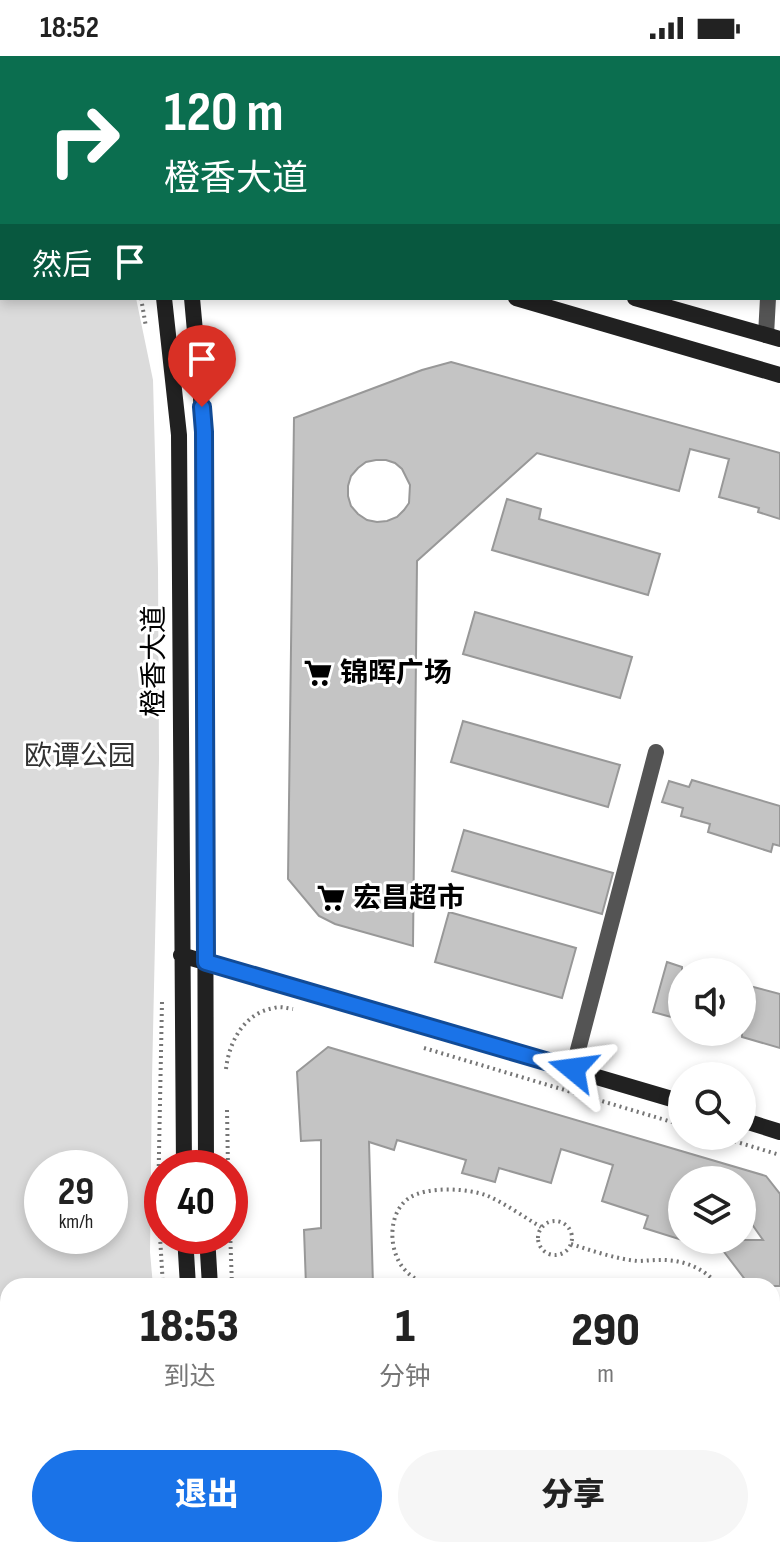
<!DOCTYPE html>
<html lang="zh">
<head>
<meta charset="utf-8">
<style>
	body { margin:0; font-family:"Sofia Sans Condensed","Noto Sans SC",sans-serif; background:#f6f6f6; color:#222; height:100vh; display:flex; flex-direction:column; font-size:30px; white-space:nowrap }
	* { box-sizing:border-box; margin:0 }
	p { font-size:26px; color:#767676 }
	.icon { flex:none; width:44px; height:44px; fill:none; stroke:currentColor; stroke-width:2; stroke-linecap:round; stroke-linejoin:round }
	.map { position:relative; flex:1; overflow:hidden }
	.details { position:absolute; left:0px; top:1222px; width:780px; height:280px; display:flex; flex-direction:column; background:#fff; border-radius:24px 24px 0 0; box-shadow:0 4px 12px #0003 }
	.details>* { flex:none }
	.banner { position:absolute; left:0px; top:0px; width:780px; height:244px; box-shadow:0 4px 12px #0003; background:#0b6e4f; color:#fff; overflow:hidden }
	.controls { position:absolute; left:668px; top:902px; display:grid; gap:16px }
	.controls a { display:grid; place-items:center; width:88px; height:88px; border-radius:50%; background:#fff; box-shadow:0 4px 12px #0003; font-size:40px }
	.speed { position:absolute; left:24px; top:1094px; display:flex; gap:16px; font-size:40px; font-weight:700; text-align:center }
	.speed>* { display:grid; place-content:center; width:104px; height:104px; border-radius:50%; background:#fff; box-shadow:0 4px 12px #0003; line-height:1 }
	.speed small { font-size:20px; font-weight:400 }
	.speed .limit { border:12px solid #d22; background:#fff; color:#111 }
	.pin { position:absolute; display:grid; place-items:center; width:68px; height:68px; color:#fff; margin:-82px -34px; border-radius:50% 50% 50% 0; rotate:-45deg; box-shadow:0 0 8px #0007 }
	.pin .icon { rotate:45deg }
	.me { position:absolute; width:88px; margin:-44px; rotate:286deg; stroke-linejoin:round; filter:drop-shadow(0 0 6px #0008) }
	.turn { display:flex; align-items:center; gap:28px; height:168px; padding:0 32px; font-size:36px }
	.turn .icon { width:104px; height:104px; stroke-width:2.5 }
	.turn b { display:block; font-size:56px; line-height:68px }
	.then { display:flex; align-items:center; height:76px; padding:0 32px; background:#0003; gap:16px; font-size:30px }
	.eta { display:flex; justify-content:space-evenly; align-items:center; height:136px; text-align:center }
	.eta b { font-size:48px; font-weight:800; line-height:56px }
	.cta { display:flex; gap:16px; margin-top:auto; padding:16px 32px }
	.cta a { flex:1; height:92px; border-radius:48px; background:#1a73e8; color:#fff; font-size:32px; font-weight:800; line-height:92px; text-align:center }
	.cta a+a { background:#f6f6f6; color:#222 }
	.status { display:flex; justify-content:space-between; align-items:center; height:56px; padding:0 40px; background:#fff; direction:ltr }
	.status svg { height:22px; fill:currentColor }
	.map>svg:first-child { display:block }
	.green { fill:#dbdbdb; fill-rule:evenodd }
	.building { fill:#c4c4c4; stroke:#989898; stroke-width:2; fill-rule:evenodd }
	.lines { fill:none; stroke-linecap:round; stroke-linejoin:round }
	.path { stroke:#767676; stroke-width:4; stroke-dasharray:2 4; stroke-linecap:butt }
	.street { stroke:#545454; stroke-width:16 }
	.secondary { stroke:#212121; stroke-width:16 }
	.route-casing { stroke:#114b97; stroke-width:20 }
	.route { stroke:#1a73e8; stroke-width:14 }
	.labels { text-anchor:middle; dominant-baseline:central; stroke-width:6; stroke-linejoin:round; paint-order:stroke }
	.street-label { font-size:28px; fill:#000; stroke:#fff }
	.poi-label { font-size:28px; font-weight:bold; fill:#000; stroke:#fff; text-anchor:start }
	.park-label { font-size:28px; fill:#323232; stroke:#fff }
</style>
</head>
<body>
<div class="status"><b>18:52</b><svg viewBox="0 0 49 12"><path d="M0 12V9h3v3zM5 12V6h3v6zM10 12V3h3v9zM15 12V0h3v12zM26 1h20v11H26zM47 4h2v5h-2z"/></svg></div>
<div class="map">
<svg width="780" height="1502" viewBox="0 0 780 1502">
	<rect width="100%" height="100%" fill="#fff"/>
	<path class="green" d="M 0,0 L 60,0 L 61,2 L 2,2 L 2,242 L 136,242 L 153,324 L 158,513 L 159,704 L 152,1022 L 150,1196 L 153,1230 L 8,1230 L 8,1494 L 172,1494 L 172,1502 L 0,1502 ZM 42,1112 L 110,1112 L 110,1180 L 42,1180 Z"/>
	<path class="building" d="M 451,306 L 780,397 L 780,463 L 758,456 L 759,452 L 719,441 L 729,403 L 690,393 L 679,435 L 537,397 L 417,505 L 413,890 L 335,868 L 319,860 L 288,823 L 294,362 L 422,314 ZM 376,404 L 386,404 L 395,407 L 402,413 L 410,429 L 409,447 L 404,454 L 397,461 L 387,465 L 377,466 L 367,464 L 358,458 L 351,450 L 348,440 L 348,430 L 351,420 L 358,412 L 366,406 Z
		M 507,443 L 541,453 L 539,463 L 660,498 L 648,539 L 492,494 Z
		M 475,556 L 632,601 L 620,642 L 463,598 Z
		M 463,665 L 620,709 L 608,751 L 451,706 Z
		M 692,724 L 780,750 L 780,790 L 773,788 L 771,796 L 708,776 L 710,768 L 681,760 L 683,752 L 662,746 L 669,725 L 689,731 Z
		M 464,774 L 613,817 L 602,858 L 452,815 Z
		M 449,856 L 576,892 L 562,942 L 435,906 Z
		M 667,906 L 682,911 L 682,964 L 653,956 Z
		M 742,928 L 780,938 L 780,992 L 742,981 Z
		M 328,991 L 766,1120 L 780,1138 L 780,1230 L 750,1230 L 715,1184 L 763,1184 L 742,1154 L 742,1124 L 682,1124 L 682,1184 L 644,1172 L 648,1160 L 602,1145 L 613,1109 L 561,1093 L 551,1127 L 499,1112 L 495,1126 L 462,1117 L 466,1104 L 397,1084 L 394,1094 L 369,1086 L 373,1230 L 306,1230 L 304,1174 L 321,1172 L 321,1084 L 301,1085 L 297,1016 Z"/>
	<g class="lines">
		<path class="path" d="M 71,0 L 72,2
			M 167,0 L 174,2
			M 257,2 L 258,0
			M 141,242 L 146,271
			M 162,946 L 158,1147 L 163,1230
			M 424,992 L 682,1069
			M 226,1013 C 229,986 244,957 274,952 C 280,950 286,952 293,953
			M 227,1054 L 228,1112
			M 717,1080 L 780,1099
			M538 1182a17 17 0 1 1 34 0a17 17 0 1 1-34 0Z
			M 230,1173 L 232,1230
			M 571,1188 C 593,1195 616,1203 638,1205 C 645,1205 651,1204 657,1204 C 682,1203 703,1211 719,1230
			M 431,1230 C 421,1226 412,1222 405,1214 C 388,1196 387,1157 409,1142 C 427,1130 468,1132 488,1140 C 506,1148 524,1161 541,1171
			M 179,1494 L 179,1502
			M 671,1494 L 675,1502
			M 519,1502 L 520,1494"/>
		<path class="street" d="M 702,0 L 706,2
			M 778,20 L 780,20
			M 766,279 L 768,242
			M 573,1013 L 656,696"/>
		<path class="secondary" d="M 94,0 L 95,2
			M 129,0 L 130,2
			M 203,2 L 203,0
			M 236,2 L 236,0
			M 164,242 L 179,379 L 184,1112
			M 192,242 L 204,376 L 206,1112
			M 516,242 L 780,319
			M 635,242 L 780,283
			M 181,899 L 682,1046
			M 742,1064 L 780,1076
			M 185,1180 L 188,1230
			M 207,1180 L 210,1230
			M 206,1494 L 206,1502
			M 230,1494 L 231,1502"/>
	</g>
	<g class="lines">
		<defs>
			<path id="route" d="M 202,351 L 204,376 L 206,906 L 573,1013"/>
		</defs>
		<use href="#route" class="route-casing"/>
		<use href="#route" class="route"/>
	</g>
	<defs>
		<symbol id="supermarket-bare" viewBox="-9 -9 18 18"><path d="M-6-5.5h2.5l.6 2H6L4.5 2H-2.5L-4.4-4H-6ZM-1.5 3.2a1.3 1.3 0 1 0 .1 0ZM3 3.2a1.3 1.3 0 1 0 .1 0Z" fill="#000" stroke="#fff" stroke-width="2.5" paint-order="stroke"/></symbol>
	</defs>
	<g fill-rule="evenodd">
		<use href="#supermarket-bare" x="298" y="597" width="40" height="40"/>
		<use href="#supermarket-bare" x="311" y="822" width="40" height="40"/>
	</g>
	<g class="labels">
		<g class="street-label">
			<text transform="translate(154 605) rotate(-90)">橙香大道</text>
		</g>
		<g class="poi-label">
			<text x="340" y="617">锦晖广场</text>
			<text x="353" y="842">宏昌超市</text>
		</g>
		<g class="park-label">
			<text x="80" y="700">欧谭公园</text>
		</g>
	</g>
</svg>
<div class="controls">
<a><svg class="icon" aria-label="sound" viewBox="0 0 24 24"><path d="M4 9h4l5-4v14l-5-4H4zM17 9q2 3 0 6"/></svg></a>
<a><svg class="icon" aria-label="search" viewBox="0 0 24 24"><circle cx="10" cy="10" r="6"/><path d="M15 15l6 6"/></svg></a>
<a><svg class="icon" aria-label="layers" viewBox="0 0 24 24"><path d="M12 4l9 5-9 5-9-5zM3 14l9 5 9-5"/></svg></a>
</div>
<div class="speed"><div>29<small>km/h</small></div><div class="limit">40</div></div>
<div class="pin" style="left:202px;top:351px;background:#d93025"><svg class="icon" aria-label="arrive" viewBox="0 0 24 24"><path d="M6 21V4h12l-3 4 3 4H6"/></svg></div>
<svg class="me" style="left:573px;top:1013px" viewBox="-20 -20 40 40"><path d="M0-17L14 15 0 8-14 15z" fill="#1a73e8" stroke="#fff" stroke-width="4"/></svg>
<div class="banner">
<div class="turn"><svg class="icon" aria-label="right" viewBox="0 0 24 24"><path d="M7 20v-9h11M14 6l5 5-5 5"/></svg><div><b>120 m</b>橙香大道</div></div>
<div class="then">然后<svg class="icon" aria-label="arrive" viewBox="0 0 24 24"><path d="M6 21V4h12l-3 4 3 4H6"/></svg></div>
</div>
<section class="details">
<div class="eta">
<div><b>18:53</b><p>到达</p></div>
<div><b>1</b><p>分钟</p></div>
<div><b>290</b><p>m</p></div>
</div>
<div class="cta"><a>退出</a><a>分享</a></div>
</section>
</div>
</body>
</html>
